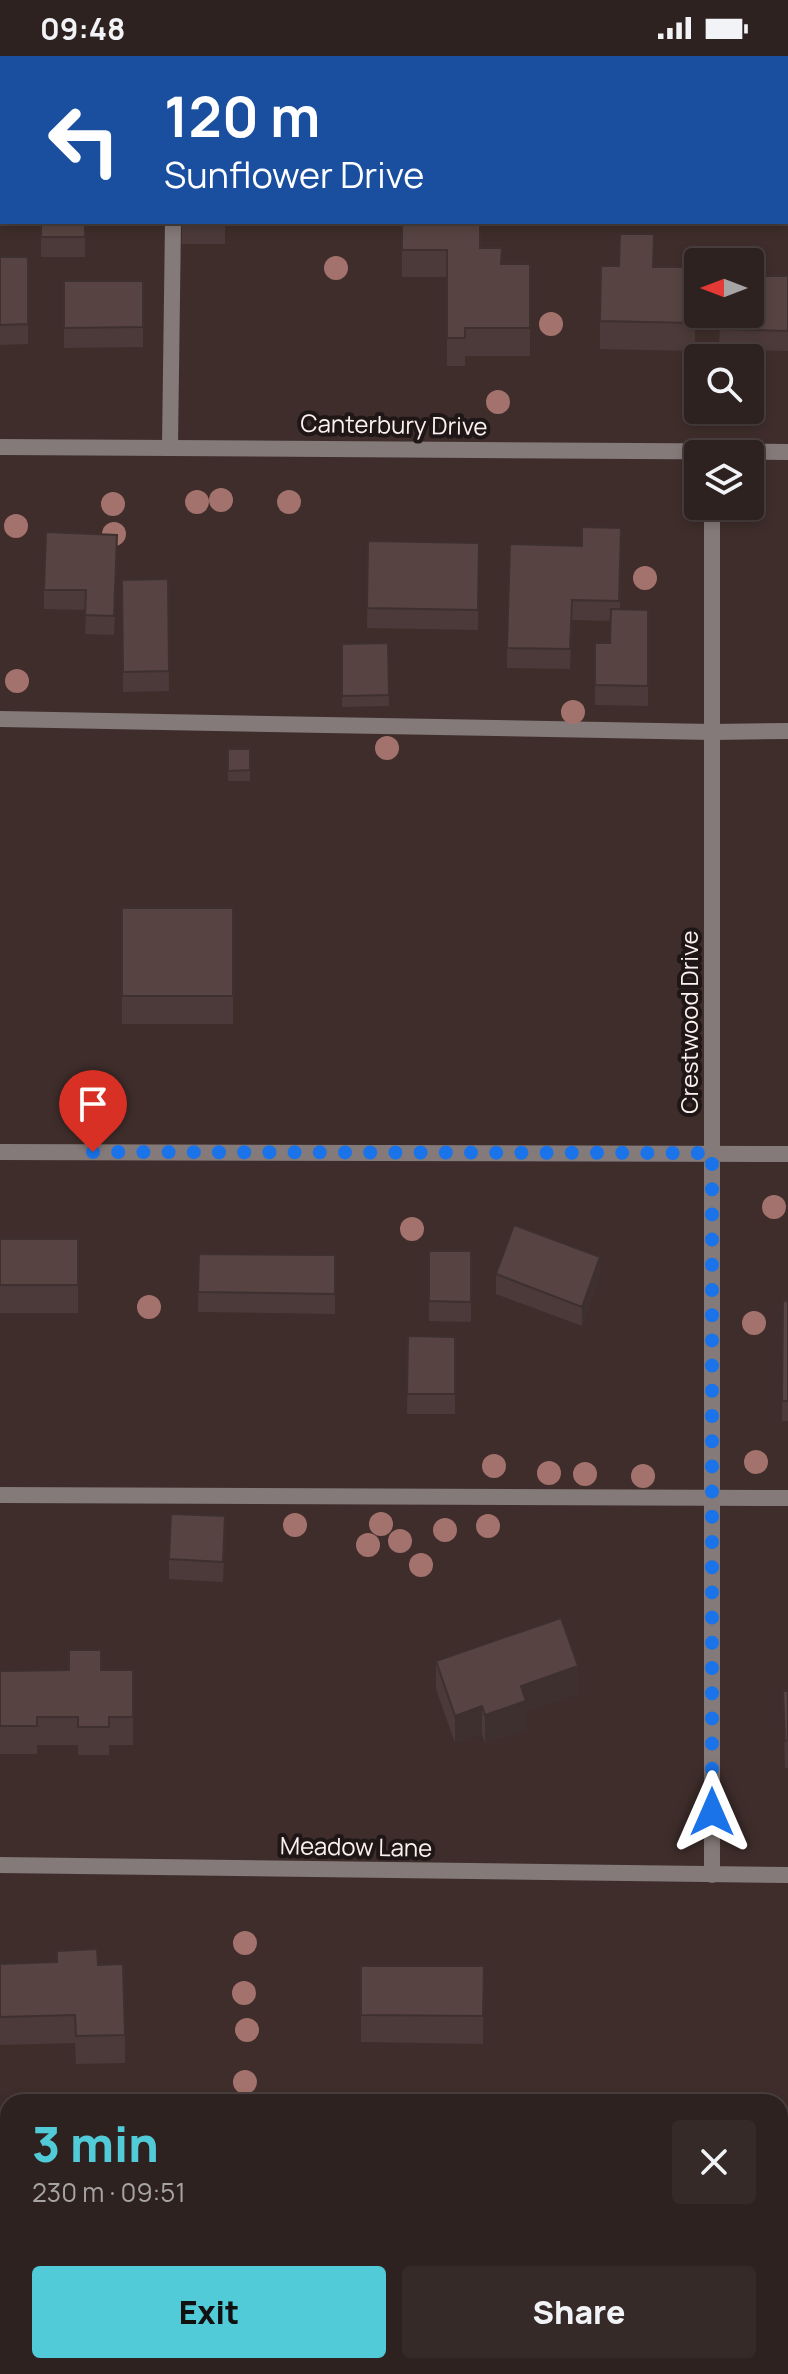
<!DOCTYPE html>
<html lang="en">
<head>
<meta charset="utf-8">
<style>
	body { margin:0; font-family:Manrope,sans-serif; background:#362a29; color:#f1f3f6; height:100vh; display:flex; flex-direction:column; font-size:30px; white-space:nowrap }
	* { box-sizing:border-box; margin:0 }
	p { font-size:26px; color:#a7a4a5 }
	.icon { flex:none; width:44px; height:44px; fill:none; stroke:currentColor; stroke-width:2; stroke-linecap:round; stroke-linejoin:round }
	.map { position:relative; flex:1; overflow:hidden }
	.sheet { position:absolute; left:0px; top:2038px; width:788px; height:280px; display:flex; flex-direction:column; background:#2e2220; border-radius:24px 24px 0 0; box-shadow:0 4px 12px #0003,0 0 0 2px #493f3e }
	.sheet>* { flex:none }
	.top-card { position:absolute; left:0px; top:0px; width:788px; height:168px; box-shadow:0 4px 12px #0003,0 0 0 2px #493f3e; background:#1a4fa0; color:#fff; overflow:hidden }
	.needle { width:52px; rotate:270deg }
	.tools { position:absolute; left:684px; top:192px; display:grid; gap:16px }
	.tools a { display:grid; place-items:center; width:80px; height:80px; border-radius:8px; background:#2e2220; box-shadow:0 4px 12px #0003,0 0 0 2px #493f3e; font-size:40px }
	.pin { position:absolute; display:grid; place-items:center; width:68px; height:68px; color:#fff; margin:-82px -34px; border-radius:50% 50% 50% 0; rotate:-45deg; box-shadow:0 0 8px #0007 }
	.pin .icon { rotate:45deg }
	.me { position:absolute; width:88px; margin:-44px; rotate:0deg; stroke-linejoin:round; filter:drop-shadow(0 0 6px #0008) }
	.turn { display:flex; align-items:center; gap:28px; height:168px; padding:0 32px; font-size:36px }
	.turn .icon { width:104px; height:104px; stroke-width:2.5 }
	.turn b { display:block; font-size:56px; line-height:68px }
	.round { display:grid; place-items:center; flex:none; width:84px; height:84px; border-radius:8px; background:#362a29 }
	.head { display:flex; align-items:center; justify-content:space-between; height:136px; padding:0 32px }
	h1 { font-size:48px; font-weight:800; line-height:60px; color:#52cbd8 }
	.cta { display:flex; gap:16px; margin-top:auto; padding:16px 32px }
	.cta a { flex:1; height:92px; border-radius:8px; background:#52cbd8; color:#111; font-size:32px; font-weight:800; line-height:92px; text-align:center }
	.cta a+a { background:#362a29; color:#f1f3f6 }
	.status { display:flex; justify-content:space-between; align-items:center; height:56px; padding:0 40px; background:#2e2220; direction:ltr }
	.status svg { height:22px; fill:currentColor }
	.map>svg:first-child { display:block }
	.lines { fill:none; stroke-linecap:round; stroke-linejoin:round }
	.lane { stroke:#847a79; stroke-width:16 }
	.street { stroke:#847a79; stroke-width:16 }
	.tree { fill:#a4726d }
	.wall { fill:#4b3a39 }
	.shaded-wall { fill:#3d302e }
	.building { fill:#574442; stroke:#3d302e; stroke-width:2 }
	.route { stroke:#1a73e8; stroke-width:14; stroke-dasharray:0 25.2 }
	.labels { text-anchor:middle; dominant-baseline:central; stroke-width:8; stroke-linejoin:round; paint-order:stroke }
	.street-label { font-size:24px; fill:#fdf1f0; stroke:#1f1717 }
</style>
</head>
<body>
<div class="status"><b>09:48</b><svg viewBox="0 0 49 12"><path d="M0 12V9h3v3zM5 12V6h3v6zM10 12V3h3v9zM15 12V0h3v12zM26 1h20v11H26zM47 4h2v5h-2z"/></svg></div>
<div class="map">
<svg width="788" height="2318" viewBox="0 0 788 2318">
	<rect width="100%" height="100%" fill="#3e2d2b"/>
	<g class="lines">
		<path class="lane" d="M 186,2 L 186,0
			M 0,116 L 2,116
			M 786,129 L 788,129
			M 170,390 L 173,166
			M 0,663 L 712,676 L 788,675
			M 0,1439 L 788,1442"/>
		<path class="street" d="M 0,391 L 788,396
			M 0,1096 L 788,1098
			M 0,1809 L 788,1819
			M 712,1819 L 712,450"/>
	</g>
	<g class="tree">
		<circle cx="336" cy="212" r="12"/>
		<circle cx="551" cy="268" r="12"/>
		<circle cx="498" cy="346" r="12"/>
		<circle cx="221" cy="444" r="12"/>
		<circle cx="197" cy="446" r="12"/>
		<circle cx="289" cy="446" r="12"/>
		<circle cx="113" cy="448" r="12"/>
		<circle cx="16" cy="470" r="12"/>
		<circle cx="114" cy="478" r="12"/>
		<circle cx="645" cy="522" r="12"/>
		<circle cx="17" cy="625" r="12"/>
		<circle cx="573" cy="656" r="12"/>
		<circle cx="387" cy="692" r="12"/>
		<circle cx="774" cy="1151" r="12"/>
		<circle cx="412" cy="1173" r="12"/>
		<circle cx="149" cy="1251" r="12"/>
		<circle cx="754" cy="1267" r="12"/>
		<circle cx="756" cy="1406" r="12"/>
		<circle cx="494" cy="1410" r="12"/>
		<circle cx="549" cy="1417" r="12"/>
		<circle cx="585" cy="1418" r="12"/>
		<circle cx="643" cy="1420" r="12"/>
		<circle cx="381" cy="1468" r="12"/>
		<circle cx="295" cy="1469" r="12"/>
		<circle cx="488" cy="1470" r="12"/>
		<circle cx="445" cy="1474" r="12"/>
		<circle cx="400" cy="1485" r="12"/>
		<circle cx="368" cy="1489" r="12"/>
		<circle cx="421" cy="1509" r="12"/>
		<circle cx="245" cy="1887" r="12"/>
		<circle cx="244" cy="1937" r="12"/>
		<circle cx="247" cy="1974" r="12"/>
		<circle cx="245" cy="2026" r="12"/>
	</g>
	<path class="wall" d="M 41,166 L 85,166 L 85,201 L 41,201 Z
		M 182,166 L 225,166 L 225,188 L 182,188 Z
		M 402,166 L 480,192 L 502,208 L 530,208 L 530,300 L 465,300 L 465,310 L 447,310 L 447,221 L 402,221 Z
		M 0,201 L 28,201 L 28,288 L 0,289 Z
		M 654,211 L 695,211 L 695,295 L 600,293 L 600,265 Z
		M 788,220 L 788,295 L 719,293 L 720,258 Z
		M 64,225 L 143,225 L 143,291 L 64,292 Z
		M 621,472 L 620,553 L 648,554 L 648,650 L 595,649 L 595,587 L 610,587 L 611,565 L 572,564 L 570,613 L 507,612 L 507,592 L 582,490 Z
		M 368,485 L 479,487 L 478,574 L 367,572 Z
		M 117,499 L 114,579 L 85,578 L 86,554 L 44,553 L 44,534 Z
		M 168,523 L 169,635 L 123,636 L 122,524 Z
		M 388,587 L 389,650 L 342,651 L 342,588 Z
		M 228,693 L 250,693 L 250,725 L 228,725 Z
		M 122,852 L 233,852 L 233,968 L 122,968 Z
		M 0,1183 L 78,1183 L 78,1257 L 0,1257 Z
		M 429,1195 L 471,1195 L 471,1266 L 429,1265 Z
		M 199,1198 L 335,1199 L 335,1258 L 198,1256 Z
		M 496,1218 L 600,1221 L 582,1270 L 496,1238 Z
		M 783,1245 L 788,1245 L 788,1365 L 782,1365 Z
		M 408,1280 L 455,1281 L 455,1358 L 407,1358 Z
		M 225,1480 L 223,1526 L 169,1523 L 169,1503 Z
		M 436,1605 L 578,1638 L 526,1656 L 526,1673 L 485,1687 L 482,1678 L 455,1687 L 436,1633 Z
		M 133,1614 L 133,1689 L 109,1689 L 109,1699 L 78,1699 L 78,1689 L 37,1689 L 37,1698 L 0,1698 L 0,1615 Z
		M 783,1635 L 788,1635 L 788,1712 L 785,1712 Z
		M 0,1908 L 98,1909 L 125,1979 L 125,2007 L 76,2008 L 75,1987 L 0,1989 Z
		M 361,1910 L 484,1910 L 483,1988 L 361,1986 Z"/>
	<path class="shaded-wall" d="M 600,1201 L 600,1221 L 582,1270 L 582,1251 Z
		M 578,1610 L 578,1638 L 526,1656 L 526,1673 L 485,1687 L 485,1659 L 521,1630 Z
		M 482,1650 L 482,1678 L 455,1687 L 455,1660 Z"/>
	<path class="building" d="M 41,166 L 85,166 L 85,181 L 41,181 Z
		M 182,166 L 225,166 L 225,168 L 182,168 Z
		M 402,166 L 480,166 L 480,192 L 502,192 L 501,208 L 530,208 L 530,272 L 465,272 L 465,282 L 447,282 L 447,194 L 402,194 Z
		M 620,178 L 654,178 L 653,211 L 695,211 L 695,267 L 600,265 L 601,210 L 619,210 Z
		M 0,201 L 28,201 L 28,268 L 0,269 Z
		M 750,220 L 788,220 L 788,275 L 719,273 L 720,258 L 750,258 Z
		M 64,225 L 143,225 L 143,271 L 64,272 Z
		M 582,471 L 621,472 L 619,545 L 572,544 L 570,593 L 507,592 L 510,488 L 582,490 Z
		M 46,476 L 117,479 L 114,560 L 85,559 L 86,534 L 44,534 Z
		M 368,485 L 479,487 L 478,554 L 367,552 Z
		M 168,523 L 169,615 L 123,616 L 122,524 Z
		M 611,553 L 648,554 L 648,630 L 595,629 L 595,587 L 610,587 Z
		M 388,587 L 389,639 L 342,640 L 342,588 Z
		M 228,693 L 250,693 L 250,714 L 228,715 Z
		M 122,852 L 233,852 L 233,940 L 122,940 Z
		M 514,1169 L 600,1201 L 582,1251 L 496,1218 Z
		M 0,1183 L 78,1183 L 78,1229 L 0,1229 Z
		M 429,1195 L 471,1195 L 471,1246 L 429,1245 Z
		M 199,1198 L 335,1199 L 335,1238 L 198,1236 Z
		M 783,1245 L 788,1245 L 788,1345 L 782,1345 Z
		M 408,1280 L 455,1281 L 455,1338 L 407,1338 Z
		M 171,1458 L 225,1460 L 223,1506 L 169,1503 Z
		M 561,1562 L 578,1610 L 521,1630 L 526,1645 L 485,1659 L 482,1650 L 455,1660 L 436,1605 Z
		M 69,1594 L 101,1594 L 101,1614 L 133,1614 L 133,1661 L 109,1661 L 109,1671 L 78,1671 L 78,1661 L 37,1661 L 37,1670 L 0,1670 L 0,1615 L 69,1614 Z
		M 783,1635 L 788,1635 L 788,1684 L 785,1685 Z
		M 97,1893 L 98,1909 L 123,1908 L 125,1979 L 76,1980 L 75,1959 L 0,1961 L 0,1908 L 57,1906 L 57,1895 Z
		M 361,1910 L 484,1910 L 483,1960 L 361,1959 Z"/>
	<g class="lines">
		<path class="route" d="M 93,1096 L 712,1097 L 712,1756"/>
	</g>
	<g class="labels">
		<g class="street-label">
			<text transform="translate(394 368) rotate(1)">Canterbury Drive</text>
			<text transform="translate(688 966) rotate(-90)">Crestwood Drive</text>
			<text transform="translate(356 1790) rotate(1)">Meadow Lane</text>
		</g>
	</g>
</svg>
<div class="tools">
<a><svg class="needle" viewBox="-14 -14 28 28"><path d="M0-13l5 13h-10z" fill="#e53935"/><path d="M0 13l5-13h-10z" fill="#a7a4a5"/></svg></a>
<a><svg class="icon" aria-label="search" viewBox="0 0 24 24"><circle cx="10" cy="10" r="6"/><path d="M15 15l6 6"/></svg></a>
<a><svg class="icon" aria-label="layers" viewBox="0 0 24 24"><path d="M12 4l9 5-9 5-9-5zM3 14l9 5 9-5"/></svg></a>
</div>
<div class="pin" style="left:93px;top:1096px;background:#d93025"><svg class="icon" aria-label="arrive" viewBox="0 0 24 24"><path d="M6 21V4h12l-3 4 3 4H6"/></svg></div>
<svg class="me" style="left:712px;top:1756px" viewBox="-20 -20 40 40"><path d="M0-17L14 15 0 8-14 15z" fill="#1a73e8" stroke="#fff" stroke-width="4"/></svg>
<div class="top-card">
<div class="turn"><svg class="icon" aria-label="left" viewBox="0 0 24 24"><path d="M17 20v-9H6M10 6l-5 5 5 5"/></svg><div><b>120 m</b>Sunflower Drive</div></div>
</div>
<section class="sheet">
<div class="head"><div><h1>3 min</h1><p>230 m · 09:51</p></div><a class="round"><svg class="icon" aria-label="close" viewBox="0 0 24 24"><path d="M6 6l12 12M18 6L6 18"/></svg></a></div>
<div class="cta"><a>Exit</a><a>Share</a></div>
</section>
</div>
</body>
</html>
